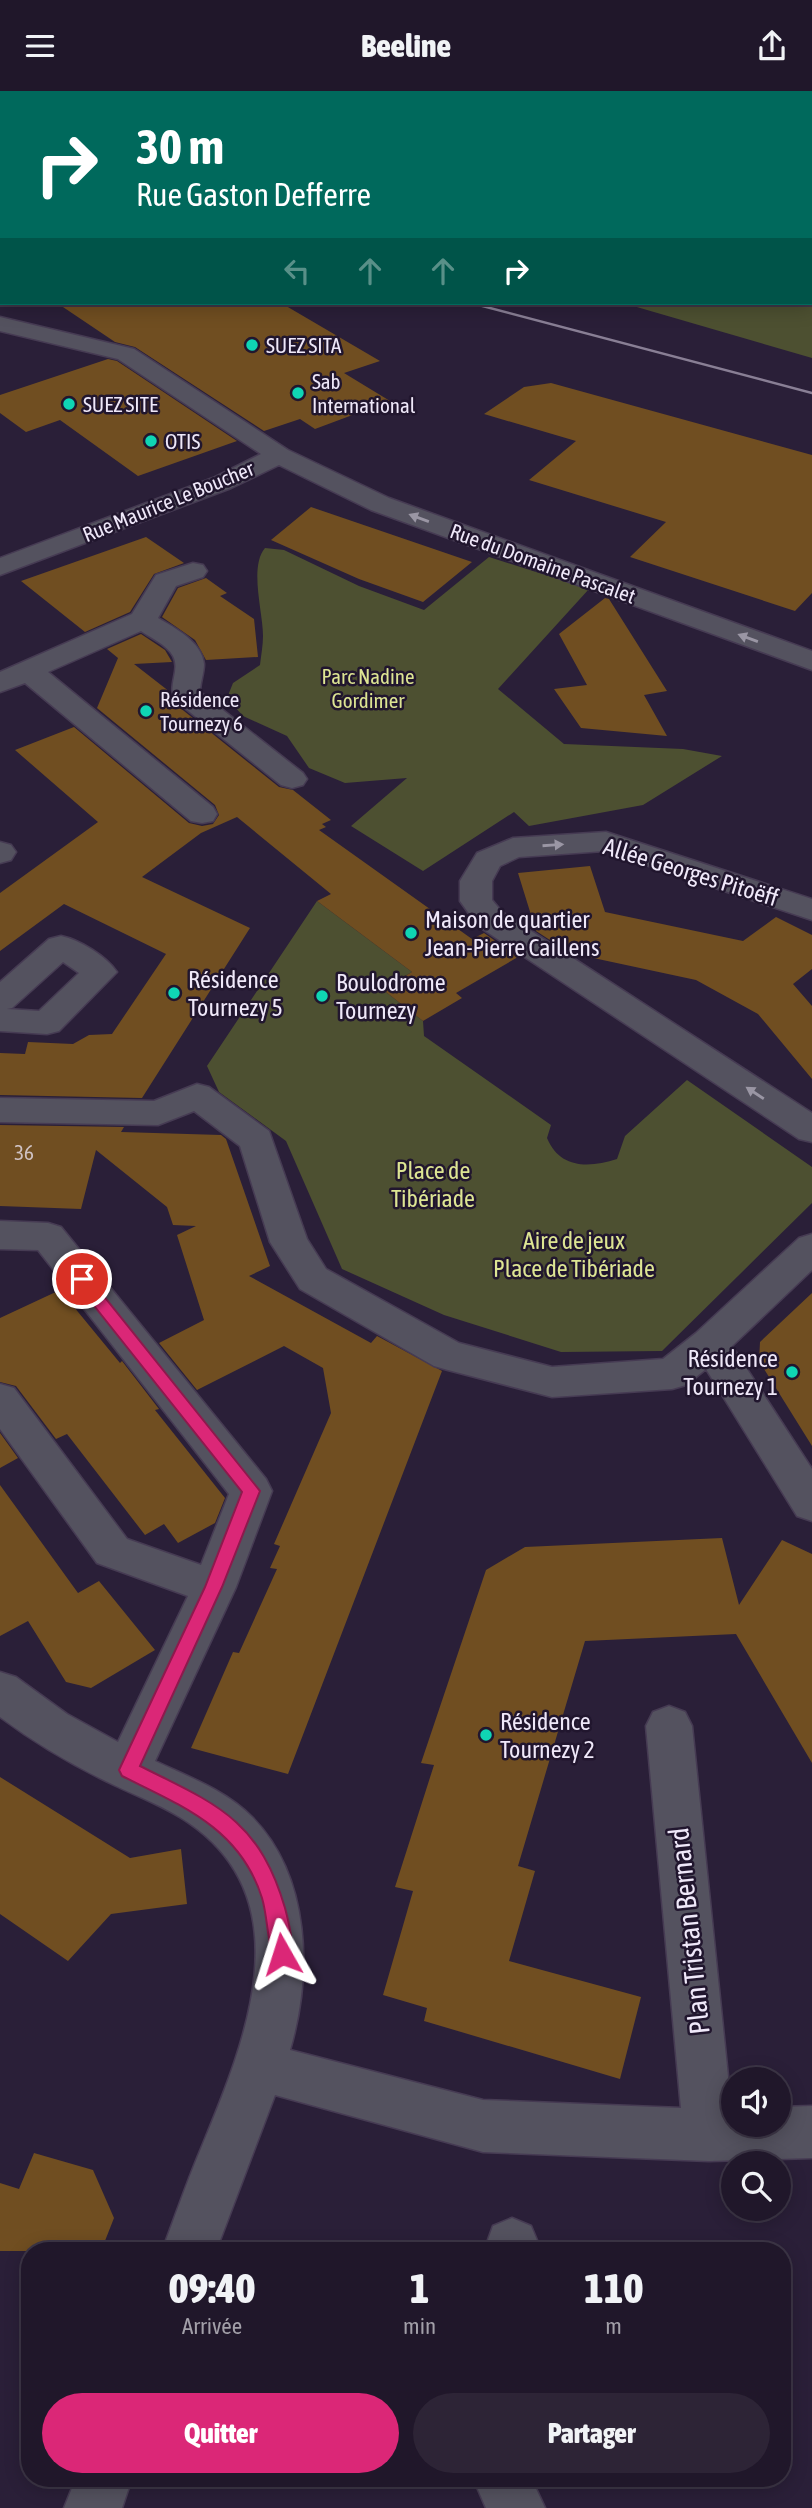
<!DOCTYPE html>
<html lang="fr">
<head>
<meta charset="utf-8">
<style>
	body { margin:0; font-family:"Asap Condensed",sans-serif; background:#2d2436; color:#f1f3f6; height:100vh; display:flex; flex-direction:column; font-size:26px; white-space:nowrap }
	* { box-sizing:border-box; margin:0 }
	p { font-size:23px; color:#a29fa8 }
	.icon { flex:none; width:38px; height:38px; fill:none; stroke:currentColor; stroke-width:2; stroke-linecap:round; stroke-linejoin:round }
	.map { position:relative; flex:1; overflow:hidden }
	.panel { position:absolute; left:21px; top:2151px; width:770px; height:245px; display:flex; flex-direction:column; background:#20172a; border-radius:28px; box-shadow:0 4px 18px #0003,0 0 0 2px #3d3647 }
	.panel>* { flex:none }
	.hud { position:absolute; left:0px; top:0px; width:812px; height:214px; box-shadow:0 4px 18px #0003,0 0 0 2px #3d3647; background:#00695c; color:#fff; overflow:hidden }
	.controls { position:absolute; left:721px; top:1976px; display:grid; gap:14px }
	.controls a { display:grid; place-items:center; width:70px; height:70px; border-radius:50%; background:#20172a; box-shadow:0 4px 18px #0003,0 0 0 2px #3d3647; font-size:35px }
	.pin { position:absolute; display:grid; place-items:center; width:60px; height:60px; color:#fff; margin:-30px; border:4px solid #fff; border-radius:50%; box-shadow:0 2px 7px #0007 }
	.me { position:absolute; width:77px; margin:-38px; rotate:354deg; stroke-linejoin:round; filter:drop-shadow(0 0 5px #0008) }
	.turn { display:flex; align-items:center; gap:24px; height:147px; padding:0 21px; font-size:32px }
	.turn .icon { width:91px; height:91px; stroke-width:2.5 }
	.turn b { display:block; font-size:49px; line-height:60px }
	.lanes { display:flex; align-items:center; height:66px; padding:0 21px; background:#0003; justify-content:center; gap:35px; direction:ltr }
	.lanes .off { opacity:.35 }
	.eta { display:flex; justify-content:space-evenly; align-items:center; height:119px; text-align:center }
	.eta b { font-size:42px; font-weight:800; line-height:49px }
	.cta { display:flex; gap:14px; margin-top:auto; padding:14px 21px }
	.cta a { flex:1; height:80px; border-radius:42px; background:#db2777; color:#fff; font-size:28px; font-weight:800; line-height:80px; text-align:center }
	.cta a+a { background:#2d2436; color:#f1f3f6 }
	header { display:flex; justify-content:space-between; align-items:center; height:91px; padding:0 21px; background:#20172a; font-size:32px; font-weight:800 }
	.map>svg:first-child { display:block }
	.green { fill:#4d5031 }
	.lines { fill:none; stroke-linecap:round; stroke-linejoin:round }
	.stream { fill:#2d6181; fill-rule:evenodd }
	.building { fill:#704e21 }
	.minor-casing { stroke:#463b53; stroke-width:3 }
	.minor { fill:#54525f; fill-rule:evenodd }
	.rail { stroke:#897f95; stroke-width:2.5 }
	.oneway { fill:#9a96a4 }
	.route { fill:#db2777; stroke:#8e194d; stroke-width:2 }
	.poi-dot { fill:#0fd5b4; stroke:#21162e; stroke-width:2.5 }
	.labels { text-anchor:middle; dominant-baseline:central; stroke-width:5; stroke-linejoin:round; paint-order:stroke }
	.far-poi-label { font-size:21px; fill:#efe8f9; stroke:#21162e; text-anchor:start }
	.far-street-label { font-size:21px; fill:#efe8f9; stroke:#21162e }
	.far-park-label { font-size:21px; fill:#dde593; stroke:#21162e }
	.number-label { font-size:21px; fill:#cfc2c3 }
	.street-label { font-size:24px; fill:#efe8f9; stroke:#21162e }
	.poi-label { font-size:24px; fill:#efe8f9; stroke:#21162e; text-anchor:start }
	.park-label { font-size:24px; fill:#dde593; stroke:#21162e }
	.near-street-label { font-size:28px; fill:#efe8f9; stroke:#21162e }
</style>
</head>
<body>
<header><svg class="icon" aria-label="menu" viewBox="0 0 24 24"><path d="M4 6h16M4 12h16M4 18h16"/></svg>Beeline<svg class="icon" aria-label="share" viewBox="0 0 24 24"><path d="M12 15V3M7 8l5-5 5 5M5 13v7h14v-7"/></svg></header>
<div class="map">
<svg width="812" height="2417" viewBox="0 0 812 2417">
	<rect width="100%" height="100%" fill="#2a1f38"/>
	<path class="green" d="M 568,0 L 812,0 L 812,267 L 623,212 L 810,212 L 810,2 L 554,2 Z
		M 265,457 L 284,459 L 359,495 L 424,519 L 489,466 L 589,498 L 498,598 L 564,653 L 683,658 L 722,665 L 643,714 L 529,735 L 514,721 L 423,780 L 351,735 L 407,687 L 345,692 L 309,677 L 287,645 L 243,625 L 227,607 L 233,592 L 260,574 C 261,564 263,555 263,545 C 263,521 249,476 265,457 Z
		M 317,810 L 412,881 L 382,898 L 423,930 L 424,945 L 551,1034 L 547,1047 C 560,1078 589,1077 617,1068 L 625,1045 L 687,989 L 812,1076 L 812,1112 L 662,1260 L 561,1261 L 444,1224 L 342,1178 L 286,1050 L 219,1001 L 207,975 Z"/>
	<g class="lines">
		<path class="stream" d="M 810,156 L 812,157 L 812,163 L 810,162 Z"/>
	</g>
	<path class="building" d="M 57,212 L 281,212 L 380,270 L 344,282 L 390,310 L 315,338 L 300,328 L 264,340 L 135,256 L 115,251 Z
		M 108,268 L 117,270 L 237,350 L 138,385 L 60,329 L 26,341 L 0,322 L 0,304 Z
		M 551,292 L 812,364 L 812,502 L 795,520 L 630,466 L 666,431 L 529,389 L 576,350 L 484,323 L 524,296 Z
		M 311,416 L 472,471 L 423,511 L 359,488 L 271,449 Z
		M 146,446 L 184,472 L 154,483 L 130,521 L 85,541 L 21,490 Z
		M 206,487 L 227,502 L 220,505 L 254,528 L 258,566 L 206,569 L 195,549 L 162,526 L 178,497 Z
		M 605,507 L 609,508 L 667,600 L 644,604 L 667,645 L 581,637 L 554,598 L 587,594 L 559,543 Z
		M 141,543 L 165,559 L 172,571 L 134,573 L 170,601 L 174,612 L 279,696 L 293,699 L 331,729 L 322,733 L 326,736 L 319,739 L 472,848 L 484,842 L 518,866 L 456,902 L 462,907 L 423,930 L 382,898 L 412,881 L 317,810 L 331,803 L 237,726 L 201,742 L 142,786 L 250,837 L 142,1007 L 0,1004 L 0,962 L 25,963 L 28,951 L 73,953 L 89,944 L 112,943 L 166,863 L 64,813 L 0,860 L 0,802 L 98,731 L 15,659 L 74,636 L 189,732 L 202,735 L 213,733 L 219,724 L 215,714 L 97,617 L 118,567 L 107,558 Z
		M 590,775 L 605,821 L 743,850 L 776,826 L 812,844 L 812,878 L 793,893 L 812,915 L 812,988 L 758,923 L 696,889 L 570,862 L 536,840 L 518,782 Z
		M 0,1034 L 124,1036 L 121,1041 L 221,1044 L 226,1048 L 270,1175 L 249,1185 L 371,1252 L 377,1245 L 442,1280 L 288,1683 L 191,1657 L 233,1561 L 239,1562 L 277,1478 L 270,1477 L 280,1455 L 274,1453 L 331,1322 L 323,1277 L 284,1255 L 197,1299 L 159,1252 L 204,1229 L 177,1144 L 196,1135 L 173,1134 L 167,1116 L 96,1059 L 81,1118 L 0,1115 Z
		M 60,1199 L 120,1272 L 122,1270 L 159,1318 L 155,1319 L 225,1407 L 215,1432 L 178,1452 L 164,1433 L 145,1444 L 67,1343 L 56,1348 L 16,1295 L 0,1291 L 0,1227 Z
		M 812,1202 L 812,1355 L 759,1270 L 760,1251 Z
		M 0,1342 L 18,1367 L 0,1377 Z
		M 0,1394 L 78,1502 L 99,1490 L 155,1559 L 91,1597 L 66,1591 L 28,1530 L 0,1545 Z
		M 722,1447 L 739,1514 L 782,1449 L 812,1463 L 812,1672 L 736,1543 L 585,1550 L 518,1775 L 535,1780 L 509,1870 L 641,1906 L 620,1988 L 424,1930 L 427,1917 L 383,1904 L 413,1800 L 395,1796 L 434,1674 L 421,1672 L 486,1479 L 525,1456 Z
		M 0,1686 L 130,1767 L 181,1758 L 187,1813 L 111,1823 L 68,1870 L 0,1823 Z
		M 34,2062 L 93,2079 L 114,2127 L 101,2160 L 0,2160 L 0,2092 L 19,2098 Z"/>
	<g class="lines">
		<defs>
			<path id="minor" d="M 512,0 L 544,0 L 510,2 Z
				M 0,35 L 2,35 L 2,47 L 0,47 Z
				M 0,226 L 134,258 L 288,359 L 389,407 L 812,560 L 812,579 L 371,419 L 279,374 L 231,397 L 0,484 L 0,467 L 213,387 L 261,363 L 118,268 L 0,240 Z
				M 193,472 L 203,474 L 207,480 L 203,486 L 176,495 L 158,527 C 175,537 202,551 204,573 C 204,582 200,592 200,601 L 303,682 L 307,688 L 303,694 L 292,697 L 281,694 L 176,610 C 166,595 181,580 173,565 C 167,554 151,547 141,540 L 48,581 L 213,716 L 217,723 L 213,730 L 202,732 L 191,730 L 25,592 L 0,601 L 0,581 L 132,523 L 156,484 Z
				M 606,741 L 812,808 L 812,829 L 604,760 L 519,766 L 500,775 L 492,790 L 492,809 L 502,821 L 812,1022 L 812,1051 L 799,1048 L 478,835 L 460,810 L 460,790 L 477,762 L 513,747 Z
				M 0,751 L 11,754 L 16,761 L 11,769 L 0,772 Z
				M 61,845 C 80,849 106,865 117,881 L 59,940 L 47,943 L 0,940 L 0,891 L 49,848 ZM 63,871 L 79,882 L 39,920 L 7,918 L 12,917 Z
				M 197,993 L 209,996 L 269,1040 L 307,1148 L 326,1178 L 459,1252 L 552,1276 L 663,1268 L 696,1242 L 799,1147 L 812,1143 L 812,1179 L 732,1255 L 812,1378 L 812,1430 L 797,1425 L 706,1278 L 686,1294 L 672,1298 L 552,1306 L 448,1279 L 434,1275 L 300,1198 L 270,1151 L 240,1055 L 194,1020 L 158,1034 L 0,1031 L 0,1007 L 154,1010 Z
				M 0,1130 L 48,1132 L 61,1136 L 266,1388 L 272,1400 L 236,1496 L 155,1670 C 189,1686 225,1699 252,1726 C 311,1786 312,1884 290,1959 L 483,2009 L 681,2017 L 646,1635 L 653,1621 L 669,1615 L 685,1621 L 692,1635 L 733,2034 L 779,2034 L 779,2016 L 812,2015 L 812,2067 L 709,2070 L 483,2061 L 275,2004 L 216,2160 L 162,2160 C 175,2126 186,2093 200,2060 C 242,1958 306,1812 189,1732 C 166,1716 139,1706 114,1694 C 74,1675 36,1653 0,1626 L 0,1581 L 16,1586 L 67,1623 L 118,1651 L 188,1505 L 97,1472 L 0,1338 L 0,1293 L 14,1297 L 127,1448 L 201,1474 L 229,1403 L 38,1159 L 0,1158 Z
				M 512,2127 L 531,2135 L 539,2154 L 538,2160 L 484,2160 L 493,2135 Z
				M 76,2387 L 132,2387 L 122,2417 L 64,2417 Z
				M 473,2387 L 531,2387 L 545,2417 L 486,2417 Z"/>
		</defs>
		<use href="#minor" class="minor-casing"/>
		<use href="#minor" class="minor"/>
		<path class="rail" d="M 471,212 L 812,302"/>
	</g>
	<defs><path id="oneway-solid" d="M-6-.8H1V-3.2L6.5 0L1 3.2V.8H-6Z" transform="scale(1.75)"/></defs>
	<g class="oneway">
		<use href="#oneway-solid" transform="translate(419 427) rotate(-160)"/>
		<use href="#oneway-solid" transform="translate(748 547) rotate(-160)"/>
		<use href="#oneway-solid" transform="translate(553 754) rotate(-4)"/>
		<use href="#oneway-solid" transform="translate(755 1002) rotate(-147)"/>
	</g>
	<path class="route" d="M 82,1182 L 87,1184 L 260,1400 L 222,1496 L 140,1675 C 216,1713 259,1728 285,1817 C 289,1832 295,1855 289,1870 L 282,1872 L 275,1870 C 267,1853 268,1827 262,1807 C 240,1737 182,1715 122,1685 L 119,1679 L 205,1496 L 242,1401 L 76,1192 L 74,1188 Z"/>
	<g class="poi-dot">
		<circle cx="252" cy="254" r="7"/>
		<circle cx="298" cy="302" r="7"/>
		<circle cx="69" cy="313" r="7"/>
		<circle cx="151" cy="350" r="7"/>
		<circle cx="146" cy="620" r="7"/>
		<circle cx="411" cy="842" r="7"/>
		<circle cx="174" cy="902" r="7"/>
		<circle cx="322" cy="905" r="7"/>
		<circle cx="792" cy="1281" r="7"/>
		<circle cx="486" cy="1644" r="7"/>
	</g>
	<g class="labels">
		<g class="far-poi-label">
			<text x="266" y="254">SUEZ SITA</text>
			<text x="312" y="290">Sab<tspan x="312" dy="24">International</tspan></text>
			<text x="83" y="313">SUEZ SITE</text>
			<text x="165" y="350">OTIS</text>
			<text x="160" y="608">Résidence<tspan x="160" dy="24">Tournezy 6</tspan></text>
		</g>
		<g class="far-street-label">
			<text transform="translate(168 410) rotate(-22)">Rue Maurice Le Boucher</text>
			<text transform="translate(543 472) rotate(20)">Rue du Domaine Pascalet</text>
		</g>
		<g class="far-park-label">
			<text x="368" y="585">Parc Nadine<tspan x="368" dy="24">Gordimer</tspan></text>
		</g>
		<g class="number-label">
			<text x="24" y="1061">36</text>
		</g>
		<g class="street-label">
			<text transform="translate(691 781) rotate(17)">Allée Georges Pitoëff</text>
		</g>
		<g class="poi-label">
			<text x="425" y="828">Maison de quartier<tspan x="425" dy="28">Jean-Pierre Caillens</tspan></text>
			<text x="188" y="888">Résidence<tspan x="188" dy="28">Tournezy 5</tspan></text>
			<text x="336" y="891">Boulodrome<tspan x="336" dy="28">Tournezy</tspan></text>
			<text x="778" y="1267" text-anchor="end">Résidence<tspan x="778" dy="28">Tournezy 1</tspan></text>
			<text x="500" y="1630">Résidence<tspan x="500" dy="28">Tournezy 2</tspan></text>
		</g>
		<g class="park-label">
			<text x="433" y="1079">Place de<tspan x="433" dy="28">Tibériade</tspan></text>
			<text x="574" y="1149">Aire de jeux<tspan x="574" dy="28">Place de Tibériade</tspan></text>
		</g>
		<g class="near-street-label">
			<text transform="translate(689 1840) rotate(-96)">Plan Tristan Bernard</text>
		</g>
	</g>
</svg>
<div class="controls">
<a><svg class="icon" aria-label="sound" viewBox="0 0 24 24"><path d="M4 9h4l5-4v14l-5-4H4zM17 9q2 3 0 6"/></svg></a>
<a><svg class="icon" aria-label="search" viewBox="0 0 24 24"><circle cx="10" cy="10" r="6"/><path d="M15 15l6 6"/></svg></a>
</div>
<div class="pin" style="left:82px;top:1188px;background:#d93025"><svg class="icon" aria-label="arrive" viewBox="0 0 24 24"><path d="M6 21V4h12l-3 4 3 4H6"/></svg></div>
<svg class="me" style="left:282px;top:1863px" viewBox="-20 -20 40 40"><path d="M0-17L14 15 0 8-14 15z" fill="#db2777" stroke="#fff" stroke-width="4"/></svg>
<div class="hud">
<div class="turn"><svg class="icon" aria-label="right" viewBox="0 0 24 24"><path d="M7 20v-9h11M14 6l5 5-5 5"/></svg><div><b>30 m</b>Rue Gaston Defferre</div></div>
<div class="lanes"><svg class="icon off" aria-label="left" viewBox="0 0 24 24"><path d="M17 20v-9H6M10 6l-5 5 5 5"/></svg><svg class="icon off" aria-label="ahead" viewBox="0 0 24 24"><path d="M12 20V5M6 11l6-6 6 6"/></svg><svg class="icon off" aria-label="ahead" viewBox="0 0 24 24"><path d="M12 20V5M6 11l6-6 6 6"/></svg><svg class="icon" aria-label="right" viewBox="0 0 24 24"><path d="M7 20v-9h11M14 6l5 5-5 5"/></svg></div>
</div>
<section class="panel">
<div class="eta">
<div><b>09:40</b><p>Arrivée</p></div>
<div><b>1</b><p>min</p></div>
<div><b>110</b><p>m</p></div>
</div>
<div class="cta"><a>Quitter</a><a>Partager</a></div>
</section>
</div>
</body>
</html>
